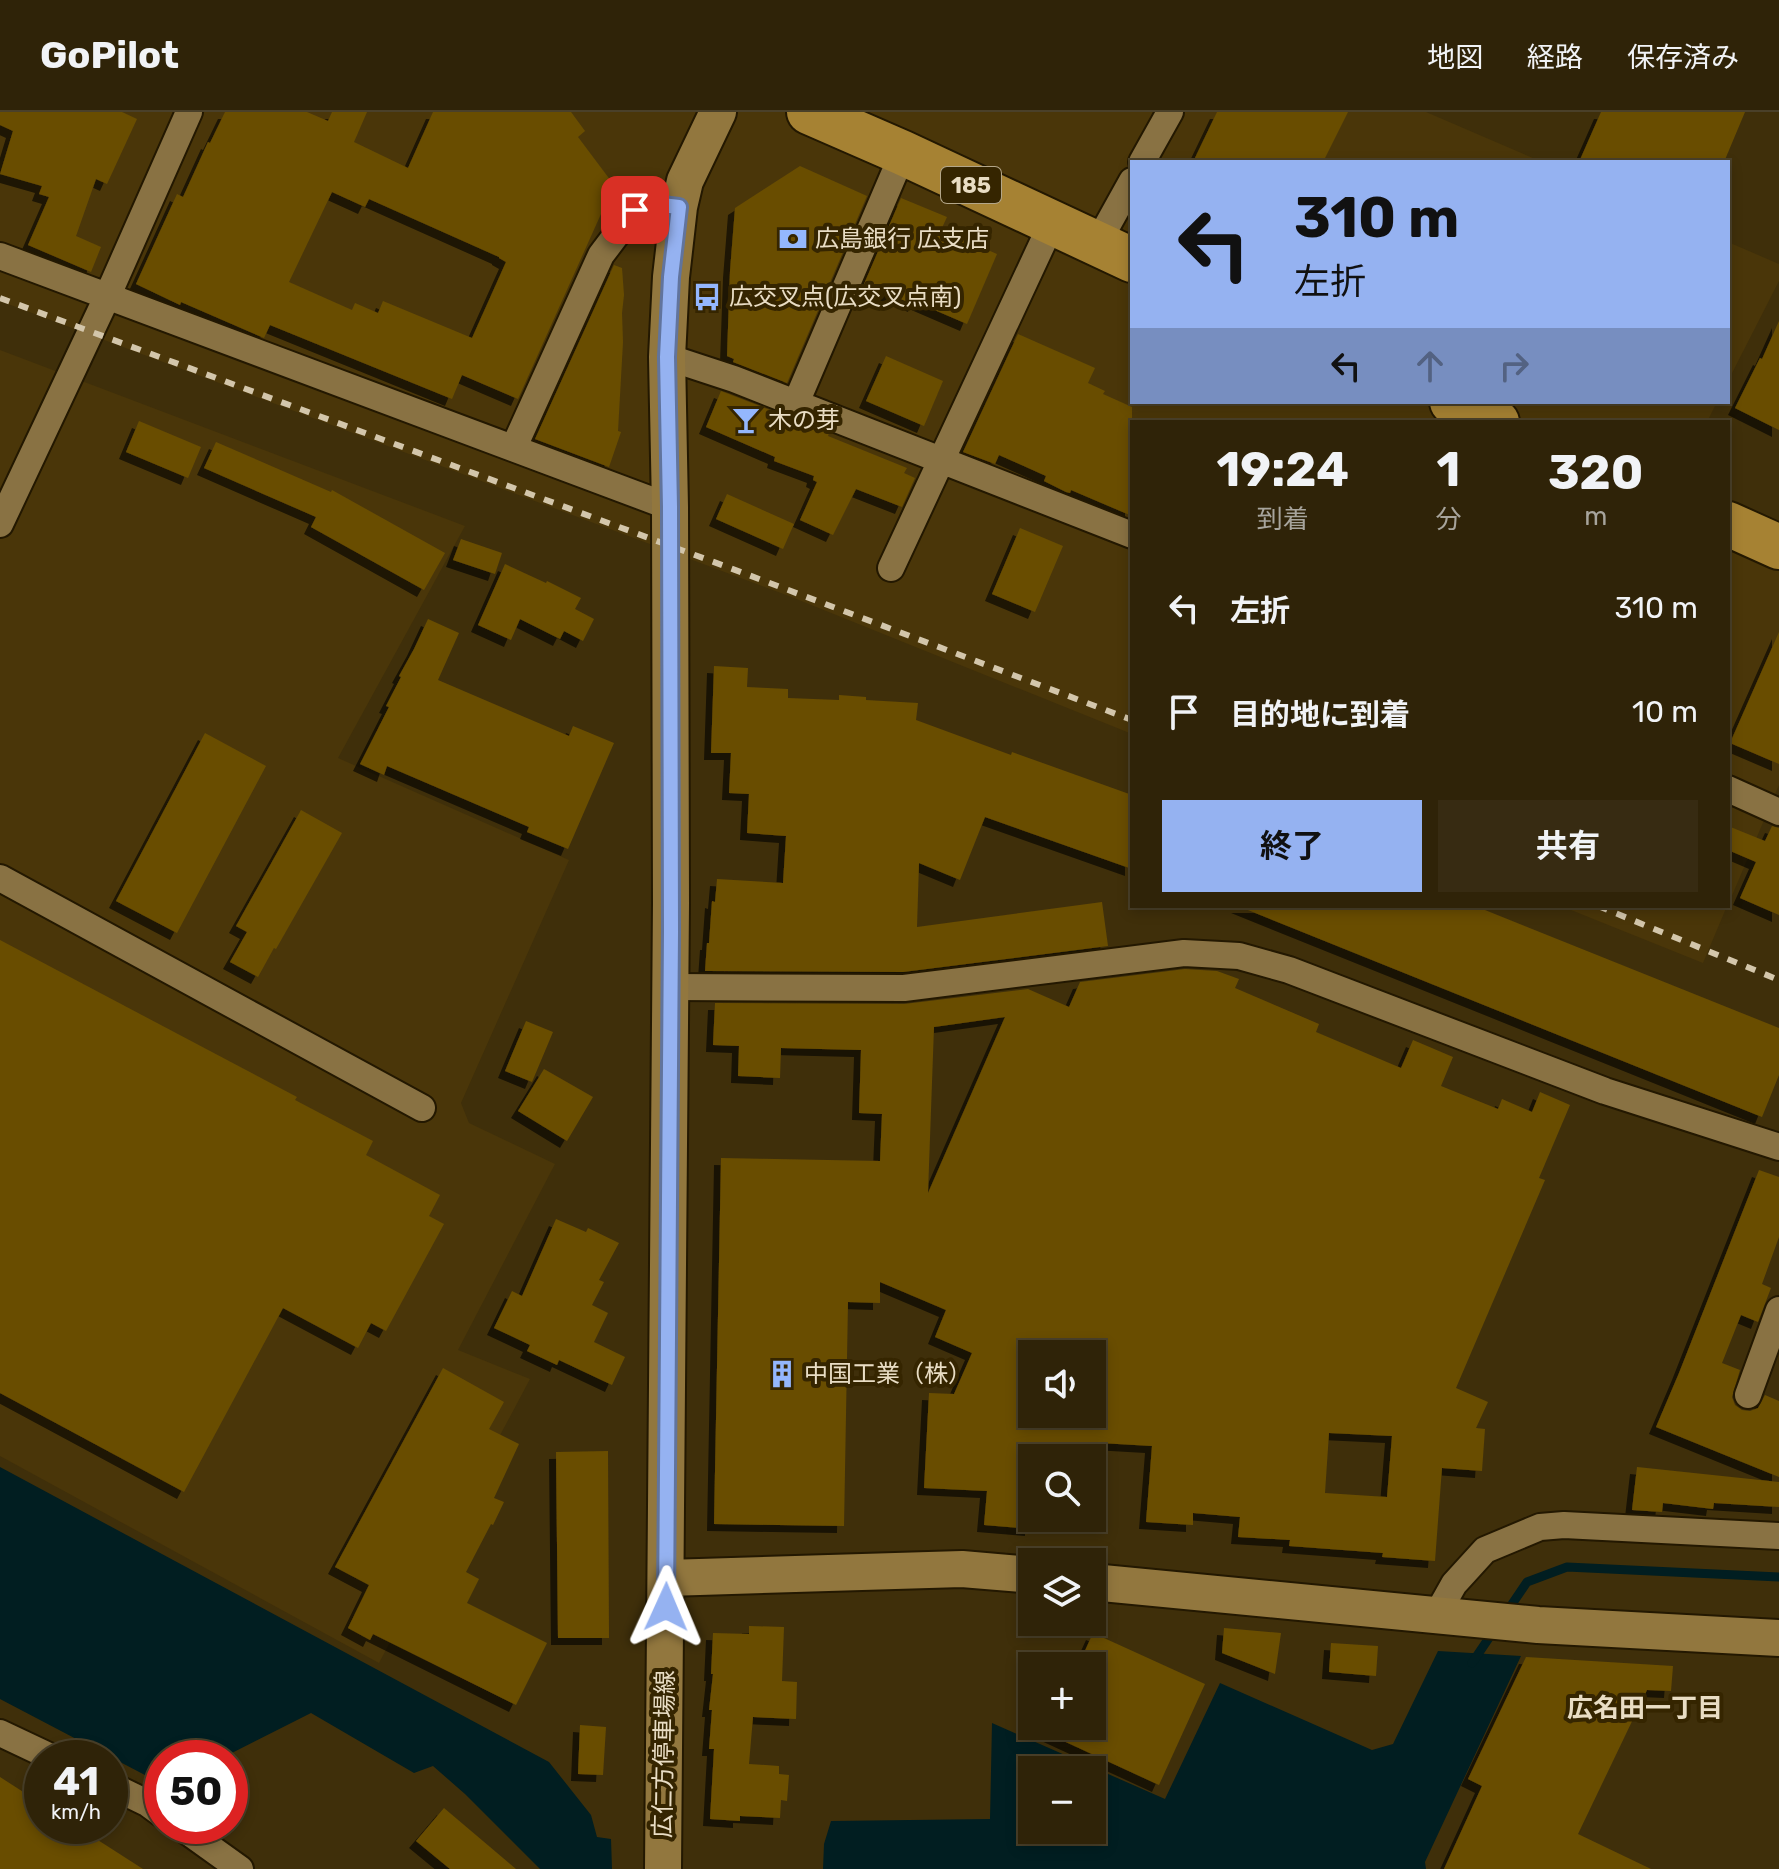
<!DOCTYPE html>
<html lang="ja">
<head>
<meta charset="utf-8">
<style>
	body { margin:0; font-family:Rubik,"Noto Sans JP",sans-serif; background:#372b12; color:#f1f3f6; height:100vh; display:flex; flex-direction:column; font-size:30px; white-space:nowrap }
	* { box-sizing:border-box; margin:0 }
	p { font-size:26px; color:#a7a49c }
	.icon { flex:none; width:44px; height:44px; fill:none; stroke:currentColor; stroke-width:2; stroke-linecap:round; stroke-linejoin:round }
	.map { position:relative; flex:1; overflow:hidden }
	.details { position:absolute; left:1130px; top:308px; width:600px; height:488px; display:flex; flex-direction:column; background:#2f2308; border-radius:0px; box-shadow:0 4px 12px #0003,0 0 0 2px #4a4029 }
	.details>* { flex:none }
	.top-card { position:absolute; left:1130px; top:48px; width:600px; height:244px; border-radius:0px; box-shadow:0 4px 12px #0003,0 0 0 2px #4a4029; background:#95b2f1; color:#111; overflow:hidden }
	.tools { position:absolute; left:1018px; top:1228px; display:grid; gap:16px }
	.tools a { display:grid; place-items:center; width:88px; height:88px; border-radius:0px; background:#2f2308; box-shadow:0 4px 12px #0003,0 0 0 2px #4a4029; font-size:40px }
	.speed { position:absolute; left:24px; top:1628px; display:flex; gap:16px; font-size:40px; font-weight:700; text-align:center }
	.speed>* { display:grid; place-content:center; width:104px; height:104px; border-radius:50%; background:#2f2308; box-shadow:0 4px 12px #0003,0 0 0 2px #4a4029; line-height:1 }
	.speed small { font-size:20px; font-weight:400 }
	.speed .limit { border:12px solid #d22; background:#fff; color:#111 }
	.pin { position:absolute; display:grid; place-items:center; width:68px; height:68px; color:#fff; margin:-34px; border-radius:16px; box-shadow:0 4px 12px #0006 }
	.me { position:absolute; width:88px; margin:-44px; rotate:1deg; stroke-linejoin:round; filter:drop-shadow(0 0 6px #0008) }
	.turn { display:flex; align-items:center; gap:28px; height:168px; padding:0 32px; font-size:36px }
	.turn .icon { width:104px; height:104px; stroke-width:2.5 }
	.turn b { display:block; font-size:56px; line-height:68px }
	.lanes { display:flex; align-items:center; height:76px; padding:0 32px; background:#0003; justify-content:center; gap:40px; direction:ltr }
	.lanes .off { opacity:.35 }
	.eta { display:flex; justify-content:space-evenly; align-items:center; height:136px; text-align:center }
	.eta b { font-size:48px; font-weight:700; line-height:56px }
	.action { display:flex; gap:16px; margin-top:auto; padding:16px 32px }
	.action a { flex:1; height:92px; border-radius:0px; background:#95b2f1; color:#111; font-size:32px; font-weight:700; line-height:92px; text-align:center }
	.action a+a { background:#372b12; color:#f1f3f6 }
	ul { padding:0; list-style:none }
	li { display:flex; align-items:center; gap:24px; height:104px; padding:0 32px }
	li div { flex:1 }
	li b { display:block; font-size:30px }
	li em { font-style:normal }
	header { display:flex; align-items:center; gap:48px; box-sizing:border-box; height:112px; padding:0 40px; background:#2f2308; border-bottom:2px solid #4a4029 }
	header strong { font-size:38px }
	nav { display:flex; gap:44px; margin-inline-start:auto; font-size:28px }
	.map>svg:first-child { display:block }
	.built { fill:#4a3609 }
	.water { fill:#011e21; fill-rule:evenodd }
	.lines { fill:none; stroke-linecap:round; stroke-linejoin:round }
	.stream { stroke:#011e21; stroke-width:9 }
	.building { fill:#694d01; fill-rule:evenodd; filter:url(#shadow) }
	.street-casing { stroke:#231801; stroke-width:30 }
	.secondary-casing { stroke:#231801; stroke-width:40 }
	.highway-casing { stroke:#231801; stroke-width:48 }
	.street { stroke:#897243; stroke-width:26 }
	.secondary { stroke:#92773e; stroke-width:36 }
	.highway { stroke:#a68233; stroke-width:44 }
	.rail { stroke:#d3c6ab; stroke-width:6; stroke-dasharray:10 10; stroke-linecap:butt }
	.route-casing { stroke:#61749d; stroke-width:20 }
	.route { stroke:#95b2f1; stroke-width:14 }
	.labels { text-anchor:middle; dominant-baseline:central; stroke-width:8; stroke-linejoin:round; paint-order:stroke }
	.shield { fill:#352500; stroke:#b3a689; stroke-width:2 }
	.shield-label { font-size:22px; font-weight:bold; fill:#e9ddc4 }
	.poi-label { font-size:24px; fill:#e9ddc4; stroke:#352500; text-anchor:start }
	.street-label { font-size:24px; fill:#e9ddc4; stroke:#352500 }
	.neighbourhood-label { font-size:26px; font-weight:bold; fill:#e9ddc4; stroke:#352500 }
</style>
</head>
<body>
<header>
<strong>GoPilot</strong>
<nav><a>地図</a><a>経路</a><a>保存済み</a></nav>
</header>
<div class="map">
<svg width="1779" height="1757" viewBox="0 0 1779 1757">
	<defs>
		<filter id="shadow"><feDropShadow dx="-7" dy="7" stdDeviation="0" flood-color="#0009"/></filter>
	</defs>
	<rect width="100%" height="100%" fill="#3f2f0a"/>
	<path class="built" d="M 0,0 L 1426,0 L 1542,50 L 1132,50 L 1132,290 L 1717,290 L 1707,310 L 1132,310 L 1132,622 L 789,484 L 0,189 Z
		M 1728,130 L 1779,152 L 1779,169 L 1728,269 Z
		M 0,238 L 465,414 L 338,646 L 569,748 L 461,991 L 469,1011 L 555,1052 L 458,1238 L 530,1267 L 379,1551 L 0,1344 Z
		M 1728,416 L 1779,439 L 1779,673 L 1728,793 Z
		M 1561,794 L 1727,794 L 1703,851 Z"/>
	<path class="water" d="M 0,1355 L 549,1650 L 591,1703 L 597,1725 L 611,1727 L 612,1757 L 540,1757 L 465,1682 L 433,1654 L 414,1661 L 311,1601 L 222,1646 L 162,1646 L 162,1672 L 0,1587 Z
		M 1438,1539 L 1521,1544 L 1425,1750 L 1426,1757 L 823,1757 L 824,1732 L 831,1709 L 990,1707 L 992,1611 L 1165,1687 L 1220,1571 L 1372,1638 L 1393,1632 ZM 1032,1658 L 1092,1658 L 1092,1718 L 1032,1718 Z"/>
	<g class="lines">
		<path class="stream" d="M 1506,1501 L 1527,1470 L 1567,1455 L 1779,1465
			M 1472,1551 L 1495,1517"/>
	</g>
	<path class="building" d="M 0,0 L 122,0 L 137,7 L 107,72 L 96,67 L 76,124 L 101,135 L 91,160 L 28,133 L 49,85 L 39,82 L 42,74 L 0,62 L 13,19 L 0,13 Z
		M 225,0 L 307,0 L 328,9 L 332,0 L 367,0 L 354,30 L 408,56 L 433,0 L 571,0 L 585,19 L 578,25 L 614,73 L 518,287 L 462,263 L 452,287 L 270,213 L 264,226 L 181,190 L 180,193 L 136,172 L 177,82 L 183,85 L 208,30 L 210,31 ZM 332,80 L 365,95 L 369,87 L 499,145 L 499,146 L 506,150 L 472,226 L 383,189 L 378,201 L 355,191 L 352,198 L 289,170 Z
		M 1217,0 L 1348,0 L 1323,50 L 1193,50 Z
		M 1601,0 L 1745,0 L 1724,50 L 1579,50 Z
		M 800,54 L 867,84 L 787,271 L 733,250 L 734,247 L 727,244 L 730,159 L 735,96 Z
		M 901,86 L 947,105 L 941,118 L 997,142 L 967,212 L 916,190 L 915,193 L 864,172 Z
		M 614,153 L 622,156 L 624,183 L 622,201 L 623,230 L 618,319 L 621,320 L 609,355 L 535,327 Z
		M 1779,209 L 1779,318 L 1735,296 L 1760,246 L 1762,247 Z
		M 1018,222 L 1095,256 L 1088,271 L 1105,279 L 1103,282 L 1132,295 L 1132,404 L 1071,378 L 1070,381 L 1066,380 L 1044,369 L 1046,364 L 999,343 L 995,352 L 963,340 Z
		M 886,244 L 943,269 L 924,314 L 866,289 Z
		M 721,279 L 829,321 L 828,324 L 907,356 L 904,361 L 915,366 L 902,395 L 856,377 L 833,423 L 800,408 L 817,370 L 813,368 L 814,364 L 774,349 L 775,345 L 706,315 Z
		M 139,309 L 201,335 L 188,366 L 126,340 Z
		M 216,330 L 331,380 L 332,378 L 445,441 L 424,478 L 311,415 L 316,405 L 204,356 Z
		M 727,382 L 794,412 L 783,437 L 716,407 Z
		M 1020,416 L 1063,434 L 1035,500 L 992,482 Z
		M 461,427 L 502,441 L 495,462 L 453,448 Z
		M 505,452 L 546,471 L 547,469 L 581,486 L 575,497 L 594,507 L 583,529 L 564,519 L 560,527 L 520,507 L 511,528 L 478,513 Z
		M 428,507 L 459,521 L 438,568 L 569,624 L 573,614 L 614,631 L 568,737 L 527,720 L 529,715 L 387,654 L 384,663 L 360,652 L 389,595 L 386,594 L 401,565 L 399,564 L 414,537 Z
		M 1779,520 L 1779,652 L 1730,631 Z
		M 714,554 L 748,556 L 747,575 L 788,577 L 788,586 L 839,588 L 839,583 L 866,585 L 866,588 L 918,591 L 916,608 L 1011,643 L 1012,640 L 1132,683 L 1132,757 L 985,705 L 960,768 L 919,751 L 917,815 L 1102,790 L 1108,834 L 903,860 L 705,859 L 707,831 L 709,831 L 712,789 L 715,790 L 717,767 L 783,771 L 786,724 L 747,721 L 749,682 L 729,681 L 731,641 L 711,641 Z
		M 205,621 L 266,654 L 177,821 L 116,789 Z
		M 301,698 L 342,721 L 276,837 L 274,836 L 258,865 L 230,850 L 247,820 L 236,814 Z
		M 1728,714 L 1765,729 L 1772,714 L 1779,716 L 1779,803 L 1740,786 L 1756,750 L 1728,738 Z
		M 1238,794 L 1475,794 L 1779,916 L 1779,963 L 1762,1005 Z
		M 0,828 L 297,985 L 295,988 L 373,1029 L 366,1043 L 440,1083 L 429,1104 L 444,1112 L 386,1219 L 371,1211 L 358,1236 L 283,1196 L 184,1380 L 0,1281 Z
		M 1185,857 L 1217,859 L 1239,867 L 1235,876 L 1319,912 L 1316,920 L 1401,956 L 1413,928 L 1453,945 L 1441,974 L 1498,997 L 1502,987 L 1532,1000 L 1540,980 L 1570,993 L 1539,1066 L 1545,1068 L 1456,1276 L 1488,1290 L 1476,1316 L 1485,1317 L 1482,1359 L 1442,1356 L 1435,1449 L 1382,1445 L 1383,1441 L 1289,1434 L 1290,1428 L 1238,1425 L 1240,1405 L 1193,1401 L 1193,1413 L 1146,1410 L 1152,1334 L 1083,1330 L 1082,1339 L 1063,1337 L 1062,1344 L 1050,1343 L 1050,1346 L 1032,1346 L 1032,1417 L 984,1413 L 987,1379 L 924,1376 L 929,1281 L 954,1282 L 972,1241 L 935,1225 L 946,1198 L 880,1170 L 880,1191 L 848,1190 L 844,1414 L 714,1412 L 721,1046 L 880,1049 L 882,1002 L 859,1001 L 861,938 L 781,936 L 780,966 L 738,964 L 739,934 L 713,933 L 715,891 L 904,892 L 1028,877 L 1069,895 L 1080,870 ZM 1005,905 L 928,1081 L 934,915 ZM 1032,1242 L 1092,1242 L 1092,1302 L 1032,1302 ZM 1329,1321 L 1392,1324 L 1387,1385 L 1325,1381 Z
		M 526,909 L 553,920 L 532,970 L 505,959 Z
		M 544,957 L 593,985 L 567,1029 L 518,999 Z
		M 1759,1058 L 1779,1065 L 1779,1125 L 1762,1172 L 1771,1176 L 1758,1210 L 1741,1203 L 1722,1251 L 1740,1258 L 1732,1285 L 1735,1293 L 1742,1298 L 1750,1299 L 1758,1296 L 1765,1283 L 1779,1289 L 1779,1365 L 1656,1315 L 1679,1261 Z
		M 556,1107 L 586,1120 L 588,1116 L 619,1131 L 599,1168 L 604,1170 L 592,1193 L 608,1201 L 594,1230 L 625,1245 L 612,1273 L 559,1248 L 557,1253 L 527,1239 L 530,1233 L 494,1216 L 512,1179 L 522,1184 Z
		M 443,1256 L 504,1290 L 489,1317 L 519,1332 L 494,1386 L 504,1390 L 493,1413 L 491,1412 L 466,1460 L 479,1467 L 467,1491 L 547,1531 L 516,1593 L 373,1522 L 370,1528 L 348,1516 L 369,1473 L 335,1455 Z
		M 608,1339 L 609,1526 L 558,1526 L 556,1340 Z
		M 1637,1355 L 1779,1370 L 1779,1395 L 1714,1391 L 1713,1397 L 1663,1391 L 1662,1400 L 1632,1398 Z
		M 749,1514 L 784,1515 L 782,1569 L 797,1570 L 796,1607 L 753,1605 L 749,1652 L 779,1654 L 779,1662 L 789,1663 L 787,1689 L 781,1688 L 780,1706 L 740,1704 L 740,1709 L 710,1707 L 714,1637 L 709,1637 L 712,1598 L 709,1598 L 713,1562 L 711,1562 L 713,1521 L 749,1522 Z
		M 1224,1516 L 1281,1521 L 1275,1562 L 1222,1541 Z
		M 1093,1521 L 1205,1572 L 1159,1673 L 1031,1614 L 1092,1614 L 1092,1554 L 1078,1554 Z
		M 1331,1531 L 1378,1534 L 1376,1564 L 1329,1560 Z
		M 1526,1545 L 1673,1554 L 1671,1579 L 1647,1578 L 1578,1722 L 1651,1757 L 1444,1757 L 1482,1674 L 1468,1667 Z
		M 580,1613 L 606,1615 L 603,1663 L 578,1662 Z
		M 0,1665 L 42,1692 L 42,1714 L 76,1714 L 143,1757 L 0,1757 Z
		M 444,1696 L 516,1757 L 450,1757 L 416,1729 Z"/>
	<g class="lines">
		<defs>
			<path id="street" d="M 1142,50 L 1170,0
				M 1097,132 L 1132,69
				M 0,144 L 670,395
				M 667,245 L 734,267 L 1132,423
				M 796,291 L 903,41
				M 514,335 L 601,143 L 635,98 L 653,92 L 679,95
				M 0,412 L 108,183 L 189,0
				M 891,456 L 1052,111
				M 1728,677 L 1779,700
				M 0,766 L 422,996
				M 671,875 L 904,876 L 1184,841 L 1239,844 L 1289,858 L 1605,979 L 1779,1035
				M 1748,1283 L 1779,1198
				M 1436,1504 L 1454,1472 L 1485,1438 L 1540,1415 L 1564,1413 L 1779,1424
				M 0,1621 L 53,1646
				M 110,1673 L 147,1691 L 162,1702
				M 180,1714 L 240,1757"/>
			<path id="secondary" d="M 667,1466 L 962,1457 L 1032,1463
				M 1092,1470 L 1538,1513 L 1779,1526
				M 663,1757 L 671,791 L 670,395 L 667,245 L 671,165 L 679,95 L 685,69 L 718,0"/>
			<path id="highway" d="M 809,0 L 903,41 L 1132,148
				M 1452,290 L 1497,310
				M 1728,412 L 1779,435"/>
		</defs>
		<use href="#street" class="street-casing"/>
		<use href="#secondary" class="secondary-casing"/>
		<use href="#highway" class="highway-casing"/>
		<use href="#street" class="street"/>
		<use href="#secondary" class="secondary"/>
		<use href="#highway" class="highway"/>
		<path class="rail" d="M 0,186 L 730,456 L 1132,608
			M 1598,794 L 1779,868"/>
	</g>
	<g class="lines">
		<defs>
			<path id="route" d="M 635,98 L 653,92 L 679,95 L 671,165 L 667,245 L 670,395 L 671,819 L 666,1495"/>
		</defs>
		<use href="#route" class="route-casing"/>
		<use href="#route" class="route"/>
	</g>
	<defs>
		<symbol id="bank-bare" viewBox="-9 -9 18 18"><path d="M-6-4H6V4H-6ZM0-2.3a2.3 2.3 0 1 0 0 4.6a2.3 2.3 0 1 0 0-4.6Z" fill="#94b7fd" stroke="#352500" stroke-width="2.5" paint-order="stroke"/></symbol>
		<symbol id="bus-bare" viewBox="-9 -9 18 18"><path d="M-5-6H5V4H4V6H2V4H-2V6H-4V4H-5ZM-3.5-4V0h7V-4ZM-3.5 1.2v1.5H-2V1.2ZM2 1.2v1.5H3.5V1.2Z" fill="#94b7fd" stroke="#352500" stroke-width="2.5" paint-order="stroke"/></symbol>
		<symbol id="bar-bare" viewBox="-9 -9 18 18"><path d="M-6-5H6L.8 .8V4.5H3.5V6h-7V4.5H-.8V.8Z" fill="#94b7fd" stroke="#352500" stroke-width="2.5" paint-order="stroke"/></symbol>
		<symbol id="building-bare" viewBox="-9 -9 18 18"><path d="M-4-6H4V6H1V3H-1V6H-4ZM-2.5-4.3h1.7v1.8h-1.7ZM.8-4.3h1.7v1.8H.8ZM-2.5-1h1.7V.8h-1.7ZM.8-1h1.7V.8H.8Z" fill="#94b7fd" stroke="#352500" stroke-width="2.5" paint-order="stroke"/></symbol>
	</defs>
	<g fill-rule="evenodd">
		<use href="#bank-bare" x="773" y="107" width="40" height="40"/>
		<use href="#bus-bare" x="687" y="165" width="40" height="40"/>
		<use href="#bar-bare" x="726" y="288" width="40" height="40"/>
		<use href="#building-bare" x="762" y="1242" width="40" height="40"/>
	</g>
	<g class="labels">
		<rect class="shield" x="941" y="55" width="60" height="36" rx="6"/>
		<g class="shield-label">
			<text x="971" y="73">185</text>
		</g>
		<g class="poi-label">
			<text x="815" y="127">広島銀行 広支店</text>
			<text x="729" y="185">広交叉点(広交叉点南)</text>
			<text x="768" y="308">木の芽</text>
			<text x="804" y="1262">中国工業（株）</text>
		</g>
		<g class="street-label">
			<text transform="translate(664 1642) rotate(-89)">広仁方停車場線</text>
		</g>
		<g class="neighbourhood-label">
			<text x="1645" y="1596">広名田一丁目</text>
		</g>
	</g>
</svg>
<div class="tools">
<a><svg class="icon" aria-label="sound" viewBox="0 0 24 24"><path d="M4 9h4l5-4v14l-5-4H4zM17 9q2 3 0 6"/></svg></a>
<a><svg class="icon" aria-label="search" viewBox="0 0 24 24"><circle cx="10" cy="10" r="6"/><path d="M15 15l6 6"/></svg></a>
<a><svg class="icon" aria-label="layers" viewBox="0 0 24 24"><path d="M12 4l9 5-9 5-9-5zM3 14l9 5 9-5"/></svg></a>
<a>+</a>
<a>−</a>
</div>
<div class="speed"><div>41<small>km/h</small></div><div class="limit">50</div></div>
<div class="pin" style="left:635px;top:98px;background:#d93025"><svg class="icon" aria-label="arrive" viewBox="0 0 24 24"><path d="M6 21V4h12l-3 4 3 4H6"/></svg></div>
<svg class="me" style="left:666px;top:1495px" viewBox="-20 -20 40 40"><path d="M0-17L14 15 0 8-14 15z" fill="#95b2f1" stroke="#fff" stroke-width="4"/></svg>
<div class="top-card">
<div class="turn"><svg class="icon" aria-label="left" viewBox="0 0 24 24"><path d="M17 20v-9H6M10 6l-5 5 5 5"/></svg><div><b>310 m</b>左折</div></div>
<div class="lanes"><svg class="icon" aria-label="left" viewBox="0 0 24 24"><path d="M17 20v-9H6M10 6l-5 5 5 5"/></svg><svg class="icon off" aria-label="ahead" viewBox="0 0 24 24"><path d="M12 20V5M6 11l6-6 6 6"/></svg><svg class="icon off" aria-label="right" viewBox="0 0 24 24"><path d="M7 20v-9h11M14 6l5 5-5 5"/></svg></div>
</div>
<section class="details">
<div class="eta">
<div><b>19:24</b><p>到着</p></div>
<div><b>1</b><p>分</p></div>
<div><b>320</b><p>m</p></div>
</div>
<ul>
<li><svg class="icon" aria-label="left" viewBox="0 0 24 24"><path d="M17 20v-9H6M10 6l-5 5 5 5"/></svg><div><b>左折</b></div><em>310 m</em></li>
<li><svg class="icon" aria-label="arrive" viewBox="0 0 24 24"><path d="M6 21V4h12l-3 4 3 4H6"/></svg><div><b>目的地に到着</b></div><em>10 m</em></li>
</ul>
<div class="action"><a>終了</a><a>共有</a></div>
</section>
</div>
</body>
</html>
